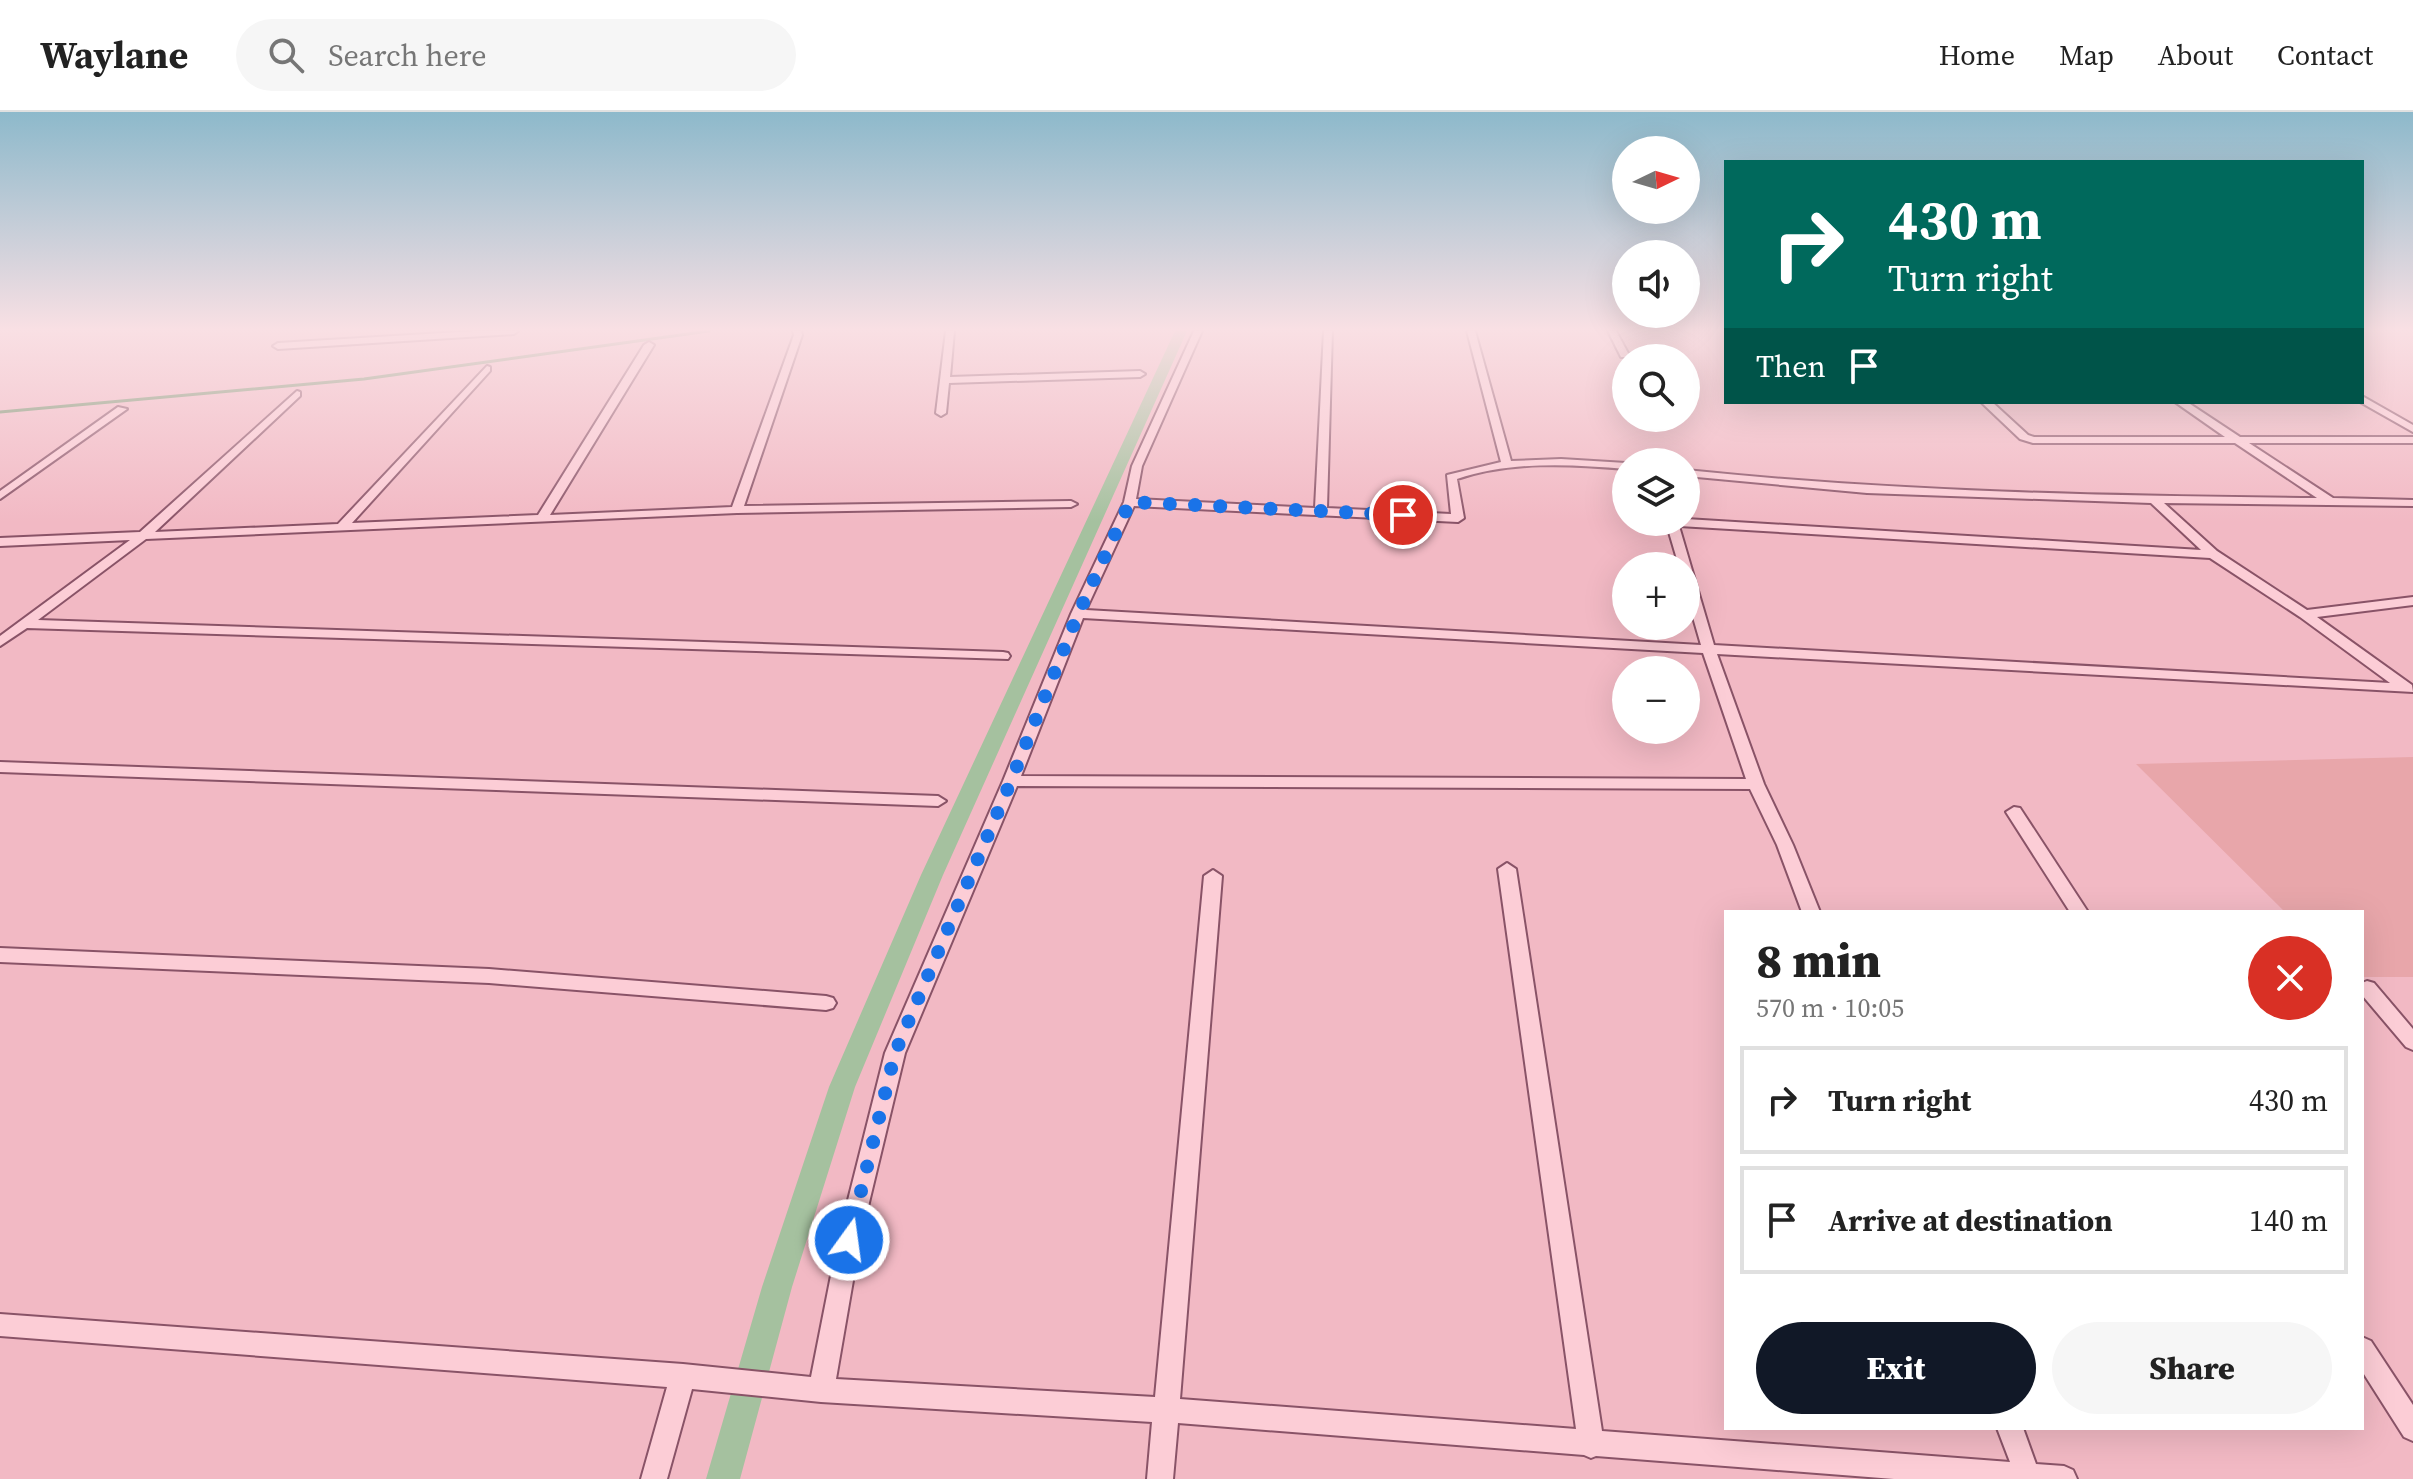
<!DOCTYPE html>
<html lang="en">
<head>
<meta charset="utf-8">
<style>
	body { margin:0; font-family:"Source Serif 4",serif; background:#f6f6f6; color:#222; height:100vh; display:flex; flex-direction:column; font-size:30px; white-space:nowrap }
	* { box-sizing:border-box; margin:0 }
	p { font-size:26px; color:#767676 }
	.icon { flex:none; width:44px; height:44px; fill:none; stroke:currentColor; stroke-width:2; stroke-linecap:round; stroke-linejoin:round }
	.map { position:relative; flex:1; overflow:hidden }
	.panel { position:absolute; left:1724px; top:798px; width:640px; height:520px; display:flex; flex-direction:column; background:#fff; border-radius:0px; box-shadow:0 8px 32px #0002 }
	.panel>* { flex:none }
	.top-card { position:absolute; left:1724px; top:48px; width:640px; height:244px; border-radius:0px; box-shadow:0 8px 32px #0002; background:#00695c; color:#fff; overflow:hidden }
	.needle { width:52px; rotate:85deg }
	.tools { position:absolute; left:1612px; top:24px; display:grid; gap:16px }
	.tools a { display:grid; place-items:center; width:88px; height:88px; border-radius:50%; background:#fff; box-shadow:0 8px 32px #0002; font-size:40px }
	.pin { position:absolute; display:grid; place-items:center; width:68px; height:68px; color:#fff; margin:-34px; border:4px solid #fff; border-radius:50%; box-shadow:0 2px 8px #0007 }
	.me { position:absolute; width:88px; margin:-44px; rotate:14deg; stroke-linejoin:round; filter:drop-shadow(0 0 6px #0008) }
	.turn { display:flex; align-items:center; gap:28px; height:168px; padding:0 32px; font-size:36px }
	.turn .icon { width:104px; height:104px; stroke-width:2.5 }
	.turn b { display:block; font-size:56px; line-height:68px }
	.then { display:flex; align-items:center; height:76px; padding:0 32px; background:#0003; gap:16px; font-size:30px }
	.round { display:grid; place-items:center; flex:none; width:84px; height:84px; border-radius:42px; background:#f6f6f6 }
	.summary { display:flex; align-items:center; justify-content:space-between; height:136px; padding:0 32px }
	h1 { font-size:48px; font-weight:800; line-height:60px }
	.button { display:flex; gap:16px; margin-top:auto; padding:16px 32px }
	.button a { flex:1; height:92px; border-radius:48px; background:#111827; color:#fff; font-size:32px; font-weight:800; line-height:92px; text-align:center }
	.button a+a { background:#f6f6f6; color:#222 }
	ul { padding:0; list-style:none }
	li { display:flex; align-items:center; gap:24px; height:108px; margin:0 16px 12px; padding:0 16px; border:4px solid #e0e0e0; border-radius:0px }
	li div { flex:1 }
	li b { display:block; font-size:30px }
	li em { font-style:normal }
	header { display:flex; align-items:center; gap:48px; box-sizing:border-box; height:112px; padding:0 40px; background:#fff; border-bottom:2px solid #e0e0e0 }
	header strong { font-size:38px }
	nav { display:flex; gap:44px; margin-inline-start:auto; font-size:28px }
	.search { width:560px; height:72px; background:#f6f6f6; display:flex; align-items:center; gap:20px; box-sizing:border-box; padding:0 28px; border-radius:44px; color:#767676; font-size:30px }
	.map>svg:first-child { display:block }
	.farmland { fill:#e8a6aa }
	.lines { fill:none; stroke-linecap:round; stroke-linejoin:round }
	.stream { stroke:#6c8f66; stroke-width:3 }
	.canal { fill:#a5c19f; fill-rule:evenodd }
	.street-casing { stroke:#895367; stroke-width:4 }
	.street { fill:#fccdd6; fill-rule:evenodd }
	.route { stroke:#1a73e8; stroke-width:14; stroke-dasharray:0 25.2 }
</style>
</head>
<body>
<header>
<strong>Waylane</strong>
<div class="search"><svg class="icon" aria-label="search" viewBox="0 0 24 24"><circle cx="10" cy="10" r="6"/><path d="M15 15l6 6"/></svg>Search here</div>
<nav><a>Home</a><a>Map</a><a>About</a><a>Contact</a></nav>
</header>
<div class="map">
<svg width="2413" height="1367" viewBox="0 0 2413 1367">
	<rect width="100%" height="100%" fill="#f2b9c4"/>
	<path class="farmland" d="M 2413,645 L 2413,865 L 2362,865 L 2362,800 L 2285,800 L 2136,652 Z"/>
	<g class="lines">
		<path class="stream" d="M 0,300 L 364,267 L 709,219"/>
		<path class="canal" d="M 1175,219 L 1187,219 L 943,763 L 855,975 L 792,1175 L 740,1367 L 706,1367 L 762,1175 L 829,975 L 921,763 Z"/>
		<defs>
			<path id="street" d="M 476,219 L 518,219 L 514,222 L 278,237 L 273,234 L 278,231 Z
				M 793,219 L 801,219 L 802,223 L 744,394 L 1071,389 L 1077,392 L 1071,395 L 737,401 L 146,427 L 38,508 L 1003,540 L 1008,541 L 1010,544 L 1008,547 L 27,516 L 0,534 L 0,524 L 130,428 L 0,434 L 0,426 L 140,420 L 297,279 L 300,280 L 300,284 L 155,420 L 338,412 L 487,254 L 490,255 L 490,259 L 352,411 L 538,403 L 644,233 L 649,230 L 654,233 L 550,403 L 732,395 L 794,223 Z
				M 946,219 L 954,219 L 950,265 L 1140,259 L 1145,262 L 1140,265 L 949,271 L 946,301 L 941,304 L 936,301 Z
				M 1194,219 L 1202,219 L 1142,354 L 1136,387 L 1315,396 L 1324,219 L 1332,219 L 1327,396 L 1451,402 L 1447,363 L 1501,350 L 1467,219 L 1475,219 L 1511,349 L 1561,347 L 1626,351 L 1626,357 C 1570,352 1511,349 1457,367 L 1464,406 L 1458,410 L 1134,394 L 1086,498 L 1701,533 L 1686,481 L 1686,454 L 1679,454 L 1666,410 L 1686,410 L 1686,407 L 2201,438 L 2151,391 L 1867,381 L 1686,364 L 1686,358 C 1897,380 2106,384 2317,386 L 2235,331 L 2033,331 L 2020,327 L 1981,290 L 1992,290 L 2028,323 L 2034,325 L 2225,325 L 2175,290 L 2187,290 L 2240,325 L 2413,325 L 2413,331 L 2249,331 L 2333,386 L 2413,388 L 2413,394 L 2164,391 L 2217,439 L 2307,498 L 2413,485 L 2413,493 L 2317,505 L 2412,573 L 2413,580 L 1717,542 L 1764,672 L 1793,733 L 1820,800 L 1802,800 L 1777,733 L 1750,677 L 1017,674 L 905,941 L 860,1128 L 836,1267 L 1155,1285 L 1204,764 L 1213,758 L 1222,764 L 1180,1287 L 1576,1317 L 1498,757 L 1507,751 L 1516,757 L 1602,1319 L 2010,1350 L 1997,1316 L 2023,1316 L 2036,1352 L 2064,1354 L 2073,1358 L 2077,1367 L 1894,1367 L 1596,1344 L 1591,1346 L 1584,1343 L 1178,1311 L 1173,1367 L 1147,1367 L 1152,1310 L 821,1290 L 692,1277 L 667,1367 L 641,1367 L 667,1275 L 0,1224 L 0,1202 L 683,1252 L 811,1265 L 838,1128 L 885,941 L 1003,669 L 1071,502 L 1124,390 L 1132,354 ZM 1679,414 L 2210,446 L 2300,505 L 2390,571 L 1714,533 ZM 1083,506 L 1703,541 L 1746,667 L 1021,664 Z
				M 1608,219 L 1616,219 L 1629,243 L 1627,245 L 1621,245 Z
				M 2362,284 L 2413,313 L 2413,320 L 2360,290 Z
				M 118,295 L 127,297 L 0,387 L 0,379 Z
				M 0,650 L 938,684 L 946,689 L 938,694 L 0,660 Z
				M 2014,695 L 2020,696 L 2088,800 L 2070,800 L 2006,700 Z
				M 0,836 L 489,857 L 826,884 L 833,886 L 836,891 L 833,896 L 826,898 L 489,871 L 0,850 Z
				M 2367,869 L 2374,871 L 2413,917 L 2413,938 L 2406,935 L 2362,883 L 2362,871 Z
				M 2362,1225 L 2371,1229 L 2413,1293 L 2413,1329 L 2404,1325 L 2362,1259 Z"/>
		</defs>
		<use href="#street" class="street-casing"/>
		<use href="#street" class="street"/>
	</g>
	<linearGradient id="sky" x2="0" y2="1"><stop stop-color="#8db9cb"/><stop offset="0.53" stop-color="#f9e0e4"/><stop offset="1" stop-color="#f9e0e4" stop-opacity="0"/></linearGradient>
	<rect width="2413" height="410" fill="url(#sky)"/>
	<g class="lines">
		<path class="route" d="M 849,1128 L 895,941 L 1011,669 L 1078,502 L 1130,390 L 1403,403"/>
	</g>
</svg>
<div class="tools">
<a><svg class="needle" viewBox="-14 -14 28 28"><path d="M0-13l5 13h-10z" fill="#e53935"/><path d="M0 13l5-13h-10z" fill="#767676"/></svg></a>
<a><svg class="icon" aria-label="sound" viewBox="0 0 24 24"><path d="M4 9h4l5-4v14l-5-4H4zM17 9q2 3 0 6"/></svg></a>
<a><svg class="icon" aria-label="search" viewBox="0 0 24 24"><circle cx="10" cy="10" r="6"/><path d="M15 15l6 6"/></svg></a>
<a><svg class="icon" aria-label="layers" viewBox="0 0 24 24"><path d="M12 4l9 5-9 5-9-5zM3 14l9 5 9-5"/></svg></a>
<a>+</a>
<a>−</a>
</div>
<div class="pin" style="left:1403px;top:403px;background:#d93025"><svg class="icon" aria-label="arrive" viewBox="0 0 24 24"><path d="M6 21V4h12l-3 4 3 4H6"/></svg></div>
<svg class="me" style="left:849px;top:1128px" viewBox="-20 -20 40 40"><circle r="17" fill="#1a73e8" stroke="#fff" stroke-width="3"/><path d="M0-11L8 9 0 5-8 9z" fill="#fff"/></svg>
<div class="top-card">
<div class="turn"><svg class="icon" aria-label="right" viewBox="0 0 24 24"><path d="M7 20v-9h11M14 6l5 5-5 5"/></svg><div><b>430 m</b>Turn right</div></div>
<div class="then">Then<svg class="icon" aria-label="arrive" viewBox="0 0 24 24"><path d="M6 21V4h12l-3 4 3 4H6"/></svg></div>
</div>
<section class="panel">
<div class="summary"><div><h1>8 min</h1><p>570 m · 10:05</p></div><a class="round" style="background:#d93025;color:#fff"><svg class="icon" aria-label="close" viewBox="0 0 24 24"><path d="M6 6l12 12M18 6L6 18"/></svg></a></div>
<ul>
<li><svg class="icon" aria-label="right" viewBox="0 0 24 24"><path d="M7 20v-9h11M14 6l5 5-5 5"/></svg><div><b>Turn right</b></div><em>430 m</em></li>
<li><svg class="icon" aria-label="arrive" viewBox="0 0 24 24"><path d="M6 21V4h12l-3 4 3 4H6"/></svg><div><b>Arrive at destination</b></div><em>140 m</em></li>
</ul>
<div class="button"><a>Exit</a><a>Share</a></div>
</section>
</div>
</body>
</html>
